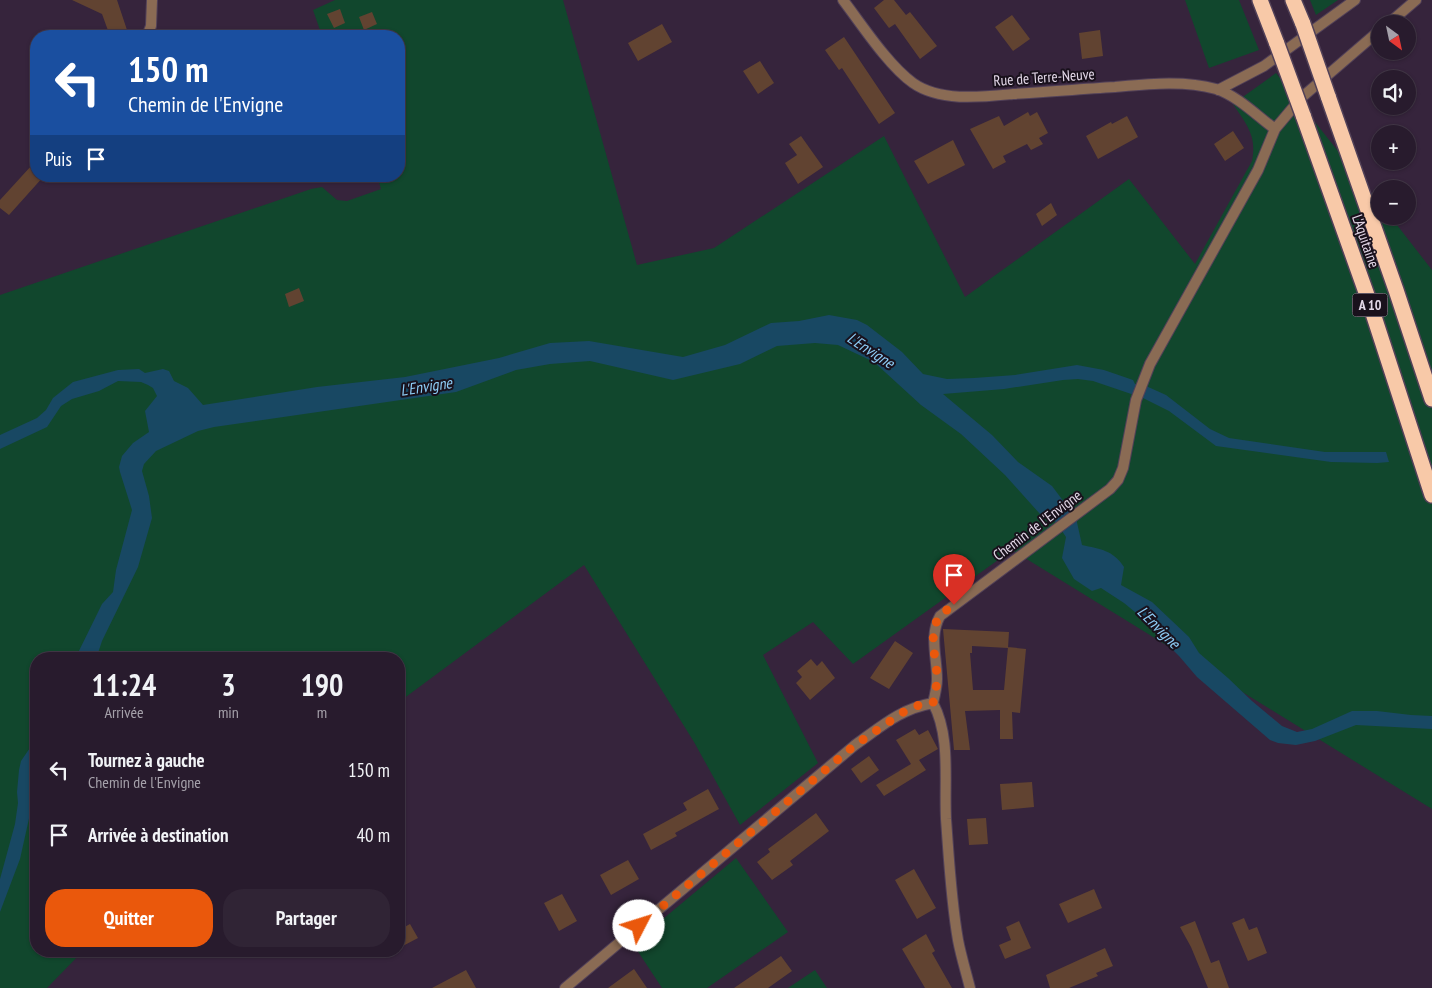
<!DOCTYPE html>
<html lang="fr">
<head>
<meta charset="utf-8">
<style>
	body { margin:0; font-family:"PT Sans Narrow",sans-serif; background:#302435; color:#f1f3f6; height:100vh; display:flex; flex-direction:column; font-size:19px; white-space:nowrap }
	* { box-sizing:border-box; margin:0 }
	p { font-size:16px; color:#a5a1aa }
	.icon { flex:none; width:28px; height:28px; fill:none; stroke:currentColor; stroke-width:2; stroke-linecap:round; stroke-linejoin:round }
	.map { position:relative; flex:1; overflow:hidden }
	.panel { position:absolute; left:30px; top:652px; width:375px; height:305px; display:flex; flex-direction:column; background:#281b2d; border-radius:20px; box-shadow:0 1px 4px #0004,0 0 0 1px #443949 }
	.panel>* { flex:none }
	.top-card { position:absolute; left:30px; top:30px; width:375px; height:152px; border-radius:20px; box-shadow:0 1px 4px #0004,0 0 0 1px #443949; background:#1a4fa0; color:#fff; overflow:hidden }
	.needle { width:32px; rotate:147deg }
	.controls { position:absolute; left:1371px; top:15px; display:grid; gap:10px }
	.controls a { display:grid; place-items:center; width:45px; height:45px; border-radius:50%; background:#281b2d; box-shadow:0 1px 4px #0004,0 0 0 1px #443949; font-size:25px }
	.pin { position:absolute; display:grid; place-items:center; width:42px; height:42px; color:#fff; margin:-51px -21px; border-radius:50% 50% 50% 0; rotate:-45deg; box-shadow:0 0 5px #0007 }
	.pin .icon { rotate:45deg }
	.me { position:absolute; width:55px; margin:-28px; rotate:50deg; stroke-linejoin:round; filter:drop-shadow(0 0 4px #0008) }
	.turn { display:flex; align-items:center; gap:18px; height:105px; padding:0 15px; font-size:22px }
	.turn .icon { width:65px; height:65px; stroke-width:2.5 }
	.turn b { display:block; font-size:35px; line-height:42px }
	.then { display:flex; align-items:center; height:48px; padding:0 15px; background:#0003; gap:10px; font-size:19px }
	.eta { display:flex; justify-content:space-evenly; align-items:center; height:85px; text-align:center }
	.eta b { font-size:30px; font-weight:800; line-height:35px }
	.action { display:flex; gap:10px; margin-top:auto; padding:10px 15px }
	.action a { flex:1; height:58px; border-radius:20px; background:#ea580c; color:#fff; font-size:20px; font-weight:800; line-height:58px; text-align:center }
	.action a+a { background:#302435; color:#f1f3f6 }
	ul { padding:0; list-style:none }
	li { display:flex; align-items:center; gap:15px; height:65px; padding:0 15px }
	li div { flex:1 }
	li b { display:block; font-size:19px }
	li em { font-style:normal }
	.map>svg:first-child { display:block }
	.green { fill:#11472d }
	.water { fill:#184863 }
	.building { fill:#614331 }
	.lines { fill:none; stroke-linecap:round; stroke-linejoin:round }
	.street-casing { stroke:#524158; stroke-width:12 }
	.highway-casing { stroke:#524158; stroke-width:18 }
	.street { stroke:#8a6b54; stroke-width:10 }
	.highway { stroke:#f8c9a8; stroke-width:15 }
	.highway-bridge-casing { stroke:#524158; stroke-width:18; stroke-linecap:butt }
	.highway-bridge { stroke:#f8c9a8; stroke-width:15 }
	.route { stroke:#ea580c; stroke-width:9; stroke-dasharray:0 16.2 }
	.labels { text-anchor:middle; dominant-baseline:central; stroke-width:4; stroke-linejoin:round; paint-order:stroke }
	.shield { fill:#19111c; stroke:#a69cab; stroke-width:1 }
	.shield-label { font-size:14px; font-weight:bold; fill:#e3d8e8 }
	.street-label { font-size:15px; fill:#e3d8e8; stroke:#19111c }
	.water-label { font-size:16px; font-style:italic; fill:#8dccf5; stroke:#19111c }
</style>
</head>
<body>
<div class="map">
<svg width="1432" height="988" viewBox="0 0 1432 988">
	<rect width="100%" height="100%" fill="#36243c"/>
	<path class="green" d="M 335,0 L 563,0 L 637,265 L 714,248 L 884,136 L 965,297 L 1129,179 L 1195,264 L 1252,161 C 1257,136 1247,125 1233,104 L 1276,73 L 1380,204 L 1380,216 L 1390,216 L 1432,270 L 1432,809 L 1012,550 L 853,664 L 813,622 L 763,655 L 818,763 L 740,825 L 694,742 L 584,565 L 399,702 L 399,659 L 36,659 L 36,951 L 83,951 L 47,988 L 0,988 L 0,295 L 311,189 L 322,187 L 337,200 L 347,201 L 381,189 L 377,176 L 399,176 L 399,36 L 322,36 L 313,10 Z
		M 1185,0 L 1239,0 L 1259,50 L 1209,68 Z
		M 1310,0 L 1338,0 L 1316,15 Z
		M 736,858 L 788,932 L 707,988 L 662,988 L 633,944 Z
		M 815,970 L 827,988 L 788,988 Z"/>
	<path class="water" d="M 829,315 L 857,320 L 867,325 L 902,352 L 923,374 L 947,379 L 974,378 L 1015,375 L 1077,365 L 1104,370 L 1133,380 L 1135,384 L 1146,386 L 1166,395 L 1210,429 L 1229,438 L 1325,452 L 1386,452 L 1389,462 L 1377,463 L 1331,462 L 1216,446 L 1169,411 L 1143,398 L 1093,381 L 1078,379 L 1063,380 L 1004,389 L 943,394 L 992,435 L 1018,462 L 1052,486 L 1076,518 L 1082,545 C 1100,549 1113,550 1124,567 L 1121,585 L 1152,602 L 1189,637 L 1199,653 L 1228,678 L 1252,701 L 1282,726 L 1297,732 L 1312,729 L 1352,711 L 1377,711 L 1411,715 L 1432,716 L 1432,729 L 1356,725 L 1315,741 L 1296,745 L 1278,743 L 1270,740 L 1197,677 L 1179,656 L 1135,612 L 1124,603 L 1101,588 L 1092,591 L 1074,579 L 1062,558 L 1066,537 L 1056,522 L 1040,514 L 1005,475 L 961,434 L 921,405 L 874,362 L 838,345 L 815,343 L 777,346 L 740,364 L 673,380 L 590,361 L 550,364 L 516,370 L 456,392 L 214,427 L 198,431 L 156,451 L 144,464 L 142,471 L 149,496 L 152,518 L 138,567 L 102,641 L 96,659 L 75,659 L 102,604 L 113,592 L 116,570 L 132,510 L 120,472 L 119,467 L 122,456 L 133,443 L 149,432 L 145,411 L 157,396 L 153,388 L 148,385 L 141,382 L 118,381 L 99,391 L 72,399 L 61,406 L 47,427 L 0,449 L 0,435 L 37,418 L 46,410 L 53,398 L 73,382 L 118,370 L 139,369 L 145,373 L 163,369 L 169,371 L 174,381 L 188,388 L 203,405 L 317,387 L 405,377 L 499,358 L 550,343 L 589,341 L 683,357 L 725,345 L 771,323 L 799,321 Z
		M 36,739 L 36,787 L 20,859 L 0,912 L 0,879 L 15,824 L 18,803 L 17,792 L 19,770 L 21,761 Z"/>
	<path class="building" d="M 72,0 L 117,0 L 127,30 L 110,36 L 102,14 Z
		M 884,0 L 894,0 L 906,15 L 910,12 L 937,46 L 920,59 L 895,24 L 889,28 L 874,8 Z
		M 340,9 L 345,23 L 334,28 L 327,14 Z
		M 372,12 L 377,24 L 364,30 L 359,17 Z
		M 1012,15 L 1030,39 L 1013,51 L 995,27 Z
		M 662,24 L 672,42 L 638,61 L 628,43 Z
		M 1100,30 L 1103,56 L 1082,59 L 1079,33 Z
		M 844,37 L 895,113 L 879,124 L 842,68 L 839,70 L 825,50 Z
		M 760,61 L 774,83 L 758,94 L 743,71 Z
		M 1028,112 L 1030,116 L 1037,112 L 1048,133 L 1039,138 L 1043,144 L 1031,150 L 1027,144 L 1003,156 L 1006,162 L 993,169 L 970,129 L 999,116 L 1004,126 Z
		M 1127,116 L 1138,137 L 1098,159 L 1086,136 L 1111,122 L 1112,124 Z
		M 1233,131 L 1244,148 L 1225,161 L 1214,144 Z
		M 801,136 L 823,167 L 798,184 L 785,163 L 797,155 L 789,144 Z
		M 953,140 L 965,165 L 928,184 L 914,161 Z
		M 32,165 L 36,169 L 36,176 L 44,176 L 9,215 L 0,208 L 0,200 Z
		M 1051,203 L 1057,215 L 1042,226 L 1036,214 Z
		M 299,288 L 304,301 L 289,307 L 285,294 Z
		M 943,629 L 1009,632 L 1008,648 L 972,646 L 972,653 L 970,653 L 973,690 L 1004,690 L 1008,647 L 1026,649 L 1020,713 L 1012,712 L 1013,739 L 1000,739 L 1000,710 L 965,711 L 970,750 L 954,750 Z
		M 895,641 L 913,653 L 889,689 L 870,678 Z
		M 811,659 L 817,666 L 822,661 L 835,678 L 810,700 L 796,683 L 802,677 L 797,671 Z
		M 915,729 L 919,735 L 928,730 L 938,749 L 919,760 L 926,770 L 884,796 L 876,785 L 911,764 L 896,740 Z
		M 869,756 L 879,770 L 861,783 L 851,769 Z
		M 1032,782 L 1034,807 L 1002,810 L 1000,784 Z
		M 708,789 L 719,809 L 675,833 L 677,836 L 651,850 L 643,834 L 687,810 L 683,803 Z
		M 816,813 L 829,831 L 790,861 L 793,865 L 772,880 L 757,862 L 770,852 L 768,849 Z
		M 986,818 L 988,844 L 969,845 L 967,819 Z
		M 628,860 L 639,879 L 611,895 L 600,875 Z
		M 914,869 L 936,908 L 917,919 L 895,880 Z
		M 1094,889 L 1102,908 L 1068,923 L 1059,904 Z
		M 562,894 L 577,921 L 559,931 L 544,903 Z
		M 1244,918 L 1249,930 L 1257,927 L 1267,953 L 1248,961 L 1232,923 Z
		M 1019,921 L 1031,948 L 1005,959 L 999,945 L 1011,940 L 1006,927 Z
		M 1195,921 L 1211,963 L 1219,960 L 1229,988 L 1208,988 L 1191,947 L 1180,927 Z
		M 410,924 L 418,938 L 399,948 L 399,930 Z
		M 926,934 L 935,951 L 932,953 L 952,988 L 925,988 L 902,949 Z
		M 1105,948 L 1113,966 L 1096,973 L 1098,976 L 1069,988 L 1050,988 L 1046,975 Z
		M 781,956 L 792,971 L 768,988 L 734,988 Z
		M 634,969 L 647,988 L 608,988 Z
		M 466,970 L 476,988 L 432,988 Z"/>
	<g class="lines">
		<defs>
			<path id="street" d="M 843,0 C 862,25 888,65 913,83 C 940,102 982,97 1013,94 C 1047,92 1081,89 1115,87 C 1148,84 1184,80 1216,89 C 1238,96 1257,116 1275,129
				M 1388,24 L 1416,0
				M 147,36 L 151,26 L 152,0
				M 1218,90 L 1264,66 L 1355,0
				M 565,988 L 855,745 C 882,726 900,709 933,703
				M 970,988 C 966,972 961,956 958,940 C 951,900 949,859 946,819 C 944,780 951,737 933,703 C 935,695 937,687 937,679 C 937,657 929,636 940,616 L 1110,489 L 1118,480 L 1123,468 L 1136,400 L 1150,364 L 1258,170 L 1275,129 L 1301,98 L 1380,30"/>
			<path id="highway" d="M 1260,0 L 1277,44
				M 1293,0 L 1303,24
				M 1328,96 L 1396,290 L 1432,399
				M 1303,115 L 1368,298 L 1432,495"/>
		</defs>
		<use href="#street" class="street-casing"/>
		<use href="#highway" class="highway-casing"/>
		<use href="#street" class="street"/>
		<use href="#highway" class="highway"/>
		<defs>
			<path id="highway-bridge" d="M 1303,24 L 1328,96
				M 1277,44 L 1303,115"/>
		</defs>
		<use href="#highway-bridge" class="highway-bridge-casing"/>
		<use href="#highway-bridge" class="highway-bridge"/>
	</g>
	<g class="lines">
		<path class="route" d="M 639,926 L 855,745 L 905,711 L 915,706 L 933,703 C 935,694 937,685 937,676 C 936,657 928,634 939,617 C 942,612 949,609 954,605"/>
	</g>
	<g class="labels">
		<rect class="shield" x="1352.5" y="293.5" width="35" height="23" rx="4"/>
		<g class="shield-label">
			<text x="1370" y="305">A 10</text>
		</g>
		<g class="street-label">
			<text transform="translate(1044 77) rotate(-4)">Rue de Terre-Neuve</text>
			<text transform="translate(1366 241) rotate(71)">L'Aquitaine</text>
			<text transform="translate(1037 525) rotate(-37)">Chemin de l'Envigne</text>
		</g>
		<g class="water-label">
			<text transform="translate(871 350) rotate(33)">L'Envigne</text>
			<text transform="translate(426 386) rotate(-9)">L'Envigne</text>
			<text transform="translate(1159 627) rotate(45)">L'Envigne</text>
		</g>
	</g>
</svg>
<div class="controls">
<a><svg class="needle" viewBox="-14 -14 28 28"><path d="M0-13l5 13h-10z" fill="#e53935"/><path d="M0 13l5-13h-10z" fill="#a5a1aa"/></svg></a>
<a><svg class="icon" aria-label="sound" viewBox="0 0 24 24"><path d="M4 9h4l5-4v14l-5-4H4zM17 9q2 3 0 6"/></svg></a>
<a>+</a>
<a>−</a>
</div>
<div class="pin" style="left:954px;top:605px;background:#d93025"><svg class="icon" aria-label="arrive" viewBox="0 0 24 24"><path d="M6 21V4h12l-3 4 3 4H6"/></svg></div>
<svg class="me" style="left:639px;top:926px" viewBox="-20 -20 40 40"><circle r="19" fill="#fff"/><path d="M0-13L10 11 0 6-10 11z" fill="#ea580c"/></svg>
<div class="top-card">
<div class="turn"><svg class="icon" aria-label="left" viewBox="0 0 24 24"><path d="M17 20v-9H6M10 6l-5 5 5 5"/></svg><div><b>150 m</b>Chemin de l'Envigne</div></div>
<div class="then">Puis<svg class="icon" aria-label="arrive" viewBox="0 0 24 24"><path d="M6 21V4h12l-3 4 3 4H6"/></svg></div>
</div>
<section class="panel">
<div class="eta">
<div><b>11:24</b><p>Arrivée</p></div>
<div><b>3</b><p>min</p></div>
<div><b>190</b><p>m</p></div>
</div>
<ul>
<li><svg class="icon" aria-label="left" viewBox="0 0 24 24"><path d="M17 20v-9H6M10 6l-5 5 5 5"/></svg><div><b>Tournez à gauche</b><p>Chemin de l'Envigne</p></div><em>150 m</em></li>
<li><svg class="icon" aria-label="arrive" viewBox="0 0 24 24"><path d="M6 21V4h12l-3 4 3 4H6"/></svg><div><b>Arrivée à destination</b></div><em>40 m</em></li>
</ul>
<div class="action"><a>Quitter</a><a>Partager</a></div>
</section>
</div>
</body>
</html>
